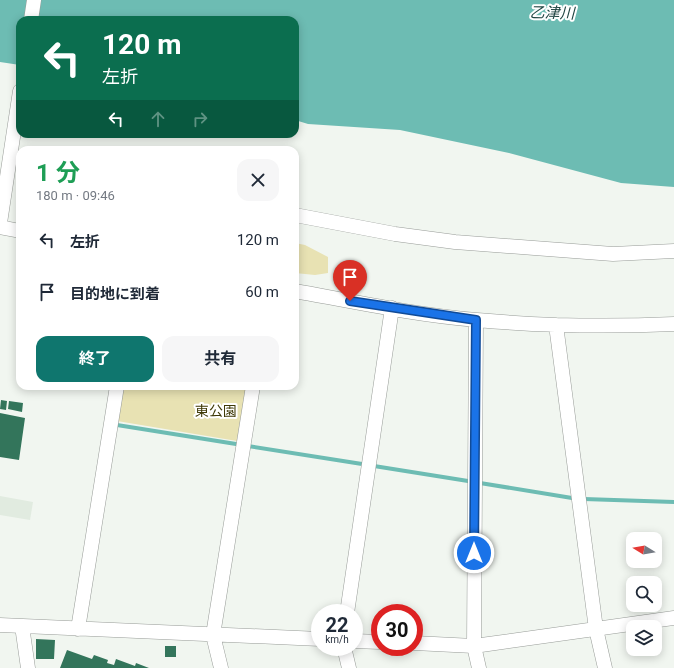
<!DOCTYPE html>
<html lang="ja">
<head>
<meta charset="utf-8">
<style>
	body { margin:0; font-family:Roboto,"Noto Sans JP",sans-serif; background:#f6f6f7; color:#1f2937; height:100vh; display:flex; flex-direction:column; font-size:15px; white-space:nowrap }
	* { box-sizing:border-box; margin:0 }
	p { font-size:13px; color:#747a83 }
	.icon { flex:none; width:22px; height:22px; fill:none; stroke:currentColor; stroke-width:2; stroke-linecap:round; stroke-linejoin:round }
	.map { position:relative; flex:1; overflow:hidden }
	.details { position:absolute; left:16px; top:146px; width:283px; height:244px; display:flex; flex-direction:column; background:#fff; border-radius:12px; box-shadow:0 2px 10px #0003 }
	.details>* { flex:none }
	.top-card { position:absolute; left:16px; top:16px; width:283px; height:122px; border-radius:12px; box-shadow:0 2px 10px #0003; background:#0b6e4f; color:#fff; overflow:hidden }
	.needle { width:26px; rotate:281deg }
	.tools { position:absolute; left:626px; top:532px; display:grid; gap:8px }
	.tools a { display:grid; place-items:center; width:36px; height:36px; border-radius:8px; background:#fff; box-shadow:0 2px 10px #0003; font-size:20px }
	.speed { position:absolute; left:311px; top:604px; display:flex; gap:8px; font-size:20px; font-weight:700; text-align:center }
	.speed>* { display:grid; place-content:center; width:52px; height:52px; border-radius:50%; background:#fff; box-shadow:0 2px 10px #0003; line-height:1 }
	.speed small { font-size:10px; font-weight:400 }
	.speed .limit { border:6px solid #d22; background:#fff; color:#111 }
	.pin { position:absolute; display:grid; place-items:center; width:34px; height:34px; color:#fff; margin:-41px -17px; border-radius:50% 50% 50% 0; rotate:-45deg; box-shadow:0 0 4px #0007 }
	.pin .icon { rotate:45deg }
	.me { position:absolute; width:44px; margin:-22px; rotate:0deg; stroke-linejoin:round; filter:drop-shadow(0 0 3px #0008) }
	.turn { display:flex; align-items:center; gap:14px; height:84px; padding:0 20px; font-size:18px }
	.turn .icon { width:52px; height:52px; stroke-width:2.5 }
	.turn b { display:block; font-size:28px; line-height:34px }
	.lanes { display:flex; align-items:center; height:38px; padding:0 20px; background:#0003; justify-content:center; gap:20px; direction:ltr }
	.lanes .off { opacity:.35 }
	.round { display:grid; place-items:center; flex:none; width:42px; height:42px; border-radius:12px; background:#f6f6f7 }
	.head { display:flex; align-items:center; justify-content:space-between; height:68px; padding:0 20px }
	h1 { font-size:24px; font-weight:700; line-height:30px; color:#1e9e55 }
	.action { display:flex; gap:8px; margin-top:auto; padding:8px 20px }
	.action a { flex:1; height:46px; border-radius:12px; background:#0f766e; color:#fff; font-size:16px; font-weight:700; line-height:46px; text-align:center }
	.action a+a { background:#f6f6f7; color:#1f2937 }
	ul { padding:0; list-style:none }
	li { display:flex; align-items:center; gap:12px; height:52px; padding:0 20px }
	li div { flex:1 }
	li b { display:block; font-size:15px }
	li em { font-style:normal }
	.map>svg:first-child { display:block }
	.built { fill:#e1ebe0 }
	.green { fill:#e8e2b3 }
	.water { fill:#6dbcb3 }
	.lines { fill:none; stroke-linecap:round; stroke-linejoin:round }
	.stream { stroke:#6dbcb3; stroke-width:4 }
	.building { fill:#33755b }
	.minor-casing { stroke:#989c98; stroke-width:15 }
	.minor { stroke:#fff; stroke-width:14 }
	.route-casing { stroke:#114b97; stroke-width:10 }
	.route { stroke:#1a73e8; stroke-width:7 }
	.labels { text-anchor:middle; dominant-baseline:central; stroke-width:4; stroke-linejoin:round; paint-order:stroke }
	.park-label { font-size:14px; fill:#3f3907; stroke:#fff }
	.water-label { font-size:15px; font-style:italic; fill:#204542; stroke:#fff }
</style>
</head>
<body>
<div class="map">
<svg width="674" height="668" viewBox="0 0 674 668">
	<rect width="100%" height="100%" fill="#f1f6f0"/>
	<path class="built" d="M 0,496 L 33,502 L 30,520 L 0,515 Z"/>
	<path class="green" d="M 295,243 L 305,245 L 328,257 L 328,273 L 315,275 L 295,273 Z
		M 123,386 L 246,386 L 237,441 L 117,421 Z"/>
	<path class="water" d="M 0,0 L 674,0 L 674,187 L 621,183 L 509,153 L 400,130 L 308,124 L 295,120 L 295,20 L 20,20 L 20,65 L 0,62 Z"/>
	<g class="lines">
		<path class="stream" d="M 117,425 L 236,444
			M 248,446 L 362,464
			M 374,466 L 468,481
			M 480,483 L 572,498
			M 584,499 L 674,502"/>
	</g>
	<path class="building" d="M 1,400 L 7,401 L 6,410 L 0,409 Z
		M 9,401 L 23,403 L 22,412 L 8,409 Z
		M 0,413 L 25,418 L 19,460 L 0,457 Z
		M 36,639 L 55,640 L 54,659 L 36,659 Z
		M 165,646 L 176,646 L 176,657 L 165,657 Z
		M 67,650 L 92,659 L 94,655 L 108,660 L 107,663 L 114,665 L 116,659 L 135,666 L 136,663 L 149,668 L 60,668 Z"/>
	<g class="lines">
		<defs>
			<path id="minor" d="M 31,20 L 34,0
				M 295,215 L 395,234 L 455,242 L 613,254 L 674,251
				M 0,223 L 20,91
				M 0,227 L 20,231
				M 295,291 C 355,302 416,315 477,320 C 543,326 608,327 674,324
				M 476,320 L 474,646 L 479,668
				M 556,325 L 596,629 L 605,668
				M 347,613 L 392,308
				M 0,625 L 320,639
				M 22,626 L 28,668
				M 78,629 L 117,386
				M 354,641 L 380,642
				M 414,643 L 474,646 L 674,618
				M 344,647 L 349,668
				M 221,668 L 213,635 L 253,386"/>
		</defs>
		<use href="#minor" class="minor-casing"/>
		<use href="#minor" class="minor"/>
	</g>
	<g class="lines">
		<defs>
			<path id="route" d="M 350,301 L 476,320 L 474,553"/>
		</defs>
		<use href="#route" class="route-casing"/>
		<use href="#route" class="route"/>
	</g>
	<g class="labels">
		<g class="park-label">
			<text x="216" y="411">東公園</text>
		</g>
		<g class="water-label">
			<text transform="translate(552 13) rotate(1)">乙津川</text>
		</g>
	</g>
</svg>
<div class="tools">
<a><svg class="needle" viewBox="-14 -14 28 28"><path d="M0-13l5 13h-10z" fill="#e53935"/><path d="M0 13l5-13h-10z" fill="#747a83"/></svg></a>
<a><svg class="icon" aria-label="search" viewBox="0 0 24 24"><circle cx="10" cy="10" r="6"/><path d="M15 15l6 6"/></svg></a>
<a><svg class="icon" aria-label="layers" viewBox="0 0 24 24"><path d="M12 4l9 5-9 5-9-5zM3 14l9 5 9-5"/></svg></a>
</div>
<div class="speed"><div>22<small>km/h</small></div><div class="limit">30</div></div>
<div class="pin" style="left:350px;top:301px;background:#d93025"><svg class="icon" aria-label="arrive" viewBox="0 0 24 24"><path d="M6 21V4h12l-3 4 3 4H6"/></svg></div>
<svg class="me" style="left:474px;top:553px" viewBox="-20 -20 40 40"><circle r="17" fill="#1a73e8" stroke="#fff" stroke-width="3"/><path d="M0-11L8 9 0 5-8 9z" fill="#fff"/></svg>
<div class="top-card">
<div class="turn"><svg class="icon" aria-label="left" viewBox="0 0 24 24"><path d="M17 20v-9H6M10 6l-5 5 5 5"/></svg><div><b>120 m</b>左折</div></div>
<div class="lanes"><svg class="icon" aria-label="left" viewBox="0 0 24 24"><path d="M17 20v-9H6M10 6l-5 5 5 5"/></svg><svg class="icon off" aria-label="ahead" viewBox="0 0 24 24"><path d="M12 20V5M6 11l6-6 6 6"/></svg><svg class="icon off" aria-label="right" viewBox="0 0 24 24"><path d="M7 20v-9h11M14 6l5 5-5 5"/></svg></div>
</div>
<section class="details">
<div class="head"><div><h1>1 分</h1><p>180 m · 09:46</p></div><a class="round"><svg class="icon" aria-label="close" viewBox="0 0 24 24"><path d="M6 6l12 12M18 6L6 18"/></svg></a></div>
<ul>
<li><svg class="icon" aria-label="left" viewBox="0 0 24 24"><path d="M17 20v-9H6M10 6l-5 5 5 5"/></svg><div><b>左折</b></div><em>120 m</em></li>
<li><svg class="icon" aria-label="arrive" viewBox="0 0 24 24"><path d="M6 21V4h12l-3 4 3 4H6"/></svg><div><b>目的地に到着</b></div><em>60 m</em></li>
</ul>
<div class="action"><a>終了</a><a>共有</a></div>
</section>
</div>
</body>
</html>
